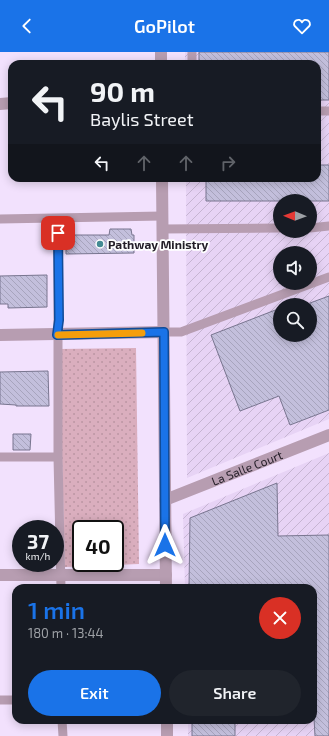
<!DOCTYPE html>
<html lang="en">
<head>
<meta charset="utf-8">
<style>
	body { margin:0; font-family:"Exo 2",sans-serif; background:#20242c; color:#f1f3f6; height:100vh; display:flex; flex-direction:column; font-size:15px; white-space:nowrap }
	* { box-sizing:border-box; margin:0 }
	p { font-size:13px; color:#9ea1a6 }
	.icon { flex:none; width:22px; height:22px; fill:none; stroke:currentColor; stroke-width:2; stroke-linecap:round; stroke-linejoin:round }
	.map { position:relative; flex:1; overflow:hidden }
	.details { position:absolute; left:12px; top:532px; width:305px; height:140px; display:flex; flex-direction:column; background:#171b24; border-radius:12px; box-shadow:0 2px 10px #0003 }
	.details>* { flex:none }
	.top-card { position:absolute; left:8px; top:8px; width:313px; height:122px; border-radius:12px; box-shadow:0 2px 10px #0003; background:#171b24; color:#f1f3f6; overflow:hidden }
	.needle { width:26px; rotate:271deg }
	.tools { position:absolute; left:273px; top:142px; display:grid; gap:8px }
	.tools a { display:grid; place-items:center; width:44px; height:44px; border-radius:50%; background:#171b24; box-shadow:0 2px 10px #0003; font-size:20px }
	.speed { position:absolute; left:12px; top:468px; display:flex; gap:8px; font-size:20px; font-weight:700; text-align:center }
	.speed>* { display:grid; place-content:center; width:52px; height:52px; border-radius:50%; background:#171b24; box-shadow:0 2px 10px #0003; line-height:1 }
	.speed small { font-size:10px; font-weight:400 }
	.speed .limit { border:2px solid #111; border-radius:6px; background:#fff; color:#111 }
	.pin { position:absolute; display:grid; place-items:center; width:34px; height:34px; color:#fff; margin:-17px; border-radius:8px; box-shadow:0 2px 6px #0006 }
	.me { position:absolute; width:44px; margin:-22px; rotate:0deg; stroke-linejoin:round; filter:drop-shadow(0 0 3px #0008) }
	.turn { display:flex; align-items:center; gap:14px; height:84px; padding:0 16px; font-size:18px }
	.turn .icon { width:52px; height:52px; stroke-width:2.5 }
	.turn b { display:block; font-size:28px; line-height:34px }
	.lanes { display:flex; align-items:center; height:38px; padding:0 16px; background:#0003; justify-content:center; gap:20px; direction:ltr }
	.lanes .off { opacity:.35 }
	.round { display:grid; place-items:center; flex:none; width:42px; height:42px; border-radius:21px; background:#20242c }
	.summary { display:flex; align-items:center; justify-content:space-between; height:68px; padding:0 16px }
	h1 { font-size:24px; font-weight:600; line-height:30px; color:#1a73e8 }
	.primary-button { display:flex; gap:8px; margin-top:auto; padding:8px 16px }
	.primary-button a { flex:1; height:46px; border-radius:24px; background:#1a73e8; color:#fff; font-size:16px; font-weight:600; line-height:46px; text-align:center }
	.primary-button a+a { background:#20242c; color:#f1f3f6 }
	header { display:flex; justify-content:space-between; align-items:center; height:52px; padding:0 16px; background:#1a73e8; color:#fff; font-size:18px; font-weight:600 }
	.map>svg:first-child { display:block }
	.industrial { fill:url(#industrial-furrows); fill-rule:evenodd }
	.grass { fill:url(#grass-dots); fill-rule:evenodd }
	.building { fill:url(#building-back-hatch); stroke:#78758f }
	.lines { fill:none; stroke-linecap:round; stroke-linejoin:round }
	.service { stroke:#b79db1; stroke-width:9 }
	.minor { stroke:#b79db1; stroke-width:12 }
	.tertiary { stroke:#b79db1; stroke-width:12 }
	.route-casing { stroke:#114b97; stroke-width:10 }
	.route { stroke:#1a73e8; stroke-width:7 }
	.slow { stroke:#f59e0b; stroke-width:7 }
	.poi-dot { fill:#438a93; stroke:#fff; stroke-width:1.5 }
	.labels { text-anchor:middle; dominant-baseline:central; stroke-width:3.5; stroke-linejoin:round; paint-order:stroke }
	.poi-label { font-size:12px; font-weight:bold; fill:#231d27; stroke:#fff; text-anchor:start }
	.street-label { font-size:12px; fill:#231d27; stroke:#fff }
</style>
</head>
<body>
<header><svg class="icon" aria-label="back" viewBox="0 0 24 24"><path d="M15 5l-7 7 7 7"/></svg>GoPilot<svg class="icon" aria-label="heart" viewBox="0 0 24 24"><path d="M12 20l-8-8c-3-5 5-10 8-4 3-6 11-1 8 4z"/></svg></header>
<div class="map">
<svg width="329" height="684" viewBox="0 0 329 684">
	<defs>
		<pattern id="industrial-furrows" width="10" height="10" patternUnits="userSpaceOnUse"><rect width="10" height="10" fill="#e7d3f5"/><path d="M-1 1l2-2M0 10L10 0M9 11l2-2" fill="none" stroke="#c6b5d2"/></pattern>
		<pattern id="grass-dots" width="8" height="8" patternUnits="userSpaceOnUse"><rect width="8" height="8" fill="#daaebe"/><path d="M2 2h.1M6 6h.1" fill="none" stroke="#bb95a3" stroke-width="1.8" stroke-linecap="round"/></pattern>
		<pattern id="building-back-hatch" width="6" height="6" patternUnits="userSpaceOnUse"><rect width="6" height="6" fill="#c3bfdc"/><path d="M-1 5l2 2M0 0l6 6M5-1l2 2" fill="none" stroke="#a7a4bd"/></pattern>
	</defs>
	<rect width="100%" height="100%" fill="#f2e1fd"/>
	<path class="industrial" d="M 185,0 L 329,0 L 329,367 L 187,426 L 186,126 L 317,126 L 317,12 L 185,12 ZM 280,149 L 310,149 L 310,179 L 280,179 ZM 280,201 L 310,201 L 310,231 L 280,231 ZM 280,253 L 310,253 L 310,283 L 280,283 Z
		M 329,401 L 329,684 L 188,684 L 188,668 L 313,668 L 313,536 L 185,536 L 183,462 Z"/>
	<path class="grass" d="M 136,296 L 139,512 L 65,515 L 59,297 ZM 81,477 L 115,477 L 115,511 L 81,511 Z"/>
	<path class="building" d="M 199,0 L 329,0 L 329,48 L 317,48 L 317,12 L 199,12 Z
		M 317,113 L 329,113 L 329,149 L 206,149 L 206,126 L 317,126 Z
		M 110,177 L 131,177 L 132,183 L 134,183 L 134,201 L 66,202 L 66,183 L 109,183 Z
		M 47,223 L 47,255 L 8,256 L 8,252 L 0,252 L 0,224 Z
		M 329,244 L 329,358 L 290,373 L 279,344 L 240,359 L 211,283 L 278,257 L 280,264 L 280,283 L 310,283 L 310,251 Z
		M 48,319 L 49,354 L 16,354 L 16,353 L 0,352 L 0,320 Z
		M 13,382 L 31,382 L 30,398 L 13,398 Z
		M 277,431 L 278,484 L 329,483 L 329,684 L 315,684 L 313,648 L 313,536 L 189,536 L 190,466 Z
		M 195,668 L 235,668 L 235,684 L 192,684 L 192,671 L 195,671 Z"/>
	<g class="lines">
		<path class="service" d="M 192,0 L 192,12
			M 317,59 L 329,59
			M 58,166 L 58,405 L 61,536
			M 0,167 L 162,164
			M 310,176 L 329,174
			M 163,177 L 280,176
			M 164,280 L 181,280 L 329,225
			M 0,405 L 58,405
			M 0,648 L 16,648
			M 62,668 L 63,684"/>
		<g class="minor">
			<path d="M 0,52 L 12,51"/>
			<path d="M 0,283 L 164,280"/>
			<path id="s1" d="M 165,448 L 329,383"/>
			<path d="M 0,523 L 166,523"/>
		</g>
		<path class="tertiary" d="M 161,0 L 161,12
			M 162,126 L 166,536
			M 167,668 L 167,684"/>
	</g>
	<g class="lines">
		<defs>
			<path id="route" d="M 58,181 L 59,268 L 57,283 L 164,280 L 165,493"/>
		</defs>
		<use href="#route" class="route-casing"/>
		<use href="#route" class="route"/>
		<path class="slow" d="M 58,283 L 142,281"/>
	</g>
	<circle class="poi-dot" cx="100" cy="192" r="4"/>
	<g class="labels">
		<g class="poi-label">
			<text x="108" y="192">Pathway Ministry</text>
		</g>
		<g class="street-label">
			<text stroke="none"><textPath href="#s1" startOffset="88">La Salle Court</textPath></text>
		</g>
	</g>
</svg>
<div class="tools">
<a><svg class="needle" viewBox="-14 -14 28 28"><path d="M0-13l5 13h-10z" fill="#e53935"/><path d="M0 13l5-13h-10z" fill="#9ea1a6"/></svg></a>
<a><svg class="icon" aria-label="sound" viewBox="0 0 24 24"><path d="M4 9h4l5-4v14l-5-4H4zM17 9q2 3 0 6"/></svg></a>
<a><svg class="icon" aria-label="search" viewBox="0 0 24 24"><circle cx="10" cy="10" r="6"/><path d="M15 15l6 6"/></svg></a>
</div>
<div class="speed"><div>37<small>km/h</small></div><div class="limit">40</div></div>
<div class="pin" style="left:58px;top:181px;background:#d93025"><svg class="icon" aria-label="arrive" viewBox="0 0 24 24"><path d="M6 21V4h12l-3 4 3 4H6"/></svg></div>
<svg class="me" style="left:165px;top:493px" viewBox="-20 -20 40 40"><path d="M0-17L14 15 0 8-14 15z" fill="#1a73e8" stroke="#fff" stroke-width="4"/></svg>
<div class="top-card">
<div class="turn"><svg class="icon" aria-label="left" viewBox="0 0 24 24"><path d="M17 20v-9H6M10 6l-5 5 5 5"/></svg><div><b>90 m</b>Baylis Street</div></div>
<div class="lanes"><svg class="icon" aria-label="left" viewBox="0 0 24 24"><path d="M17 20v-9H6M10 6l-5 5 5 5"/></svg><svg class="icon off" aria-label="ahead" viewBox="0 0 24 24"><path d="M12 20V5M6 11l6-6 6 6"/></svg><svg class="icon off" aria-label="ahead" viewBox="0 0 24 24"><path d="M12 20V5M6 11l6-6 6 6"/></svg><svg class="icon off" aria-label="right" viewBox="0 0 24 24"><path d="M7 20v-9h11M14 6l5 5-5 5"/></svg></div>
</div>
<section class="details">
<div class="summary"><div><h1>1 min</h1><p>180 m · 13:44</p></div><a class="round" style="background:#d93025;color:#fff"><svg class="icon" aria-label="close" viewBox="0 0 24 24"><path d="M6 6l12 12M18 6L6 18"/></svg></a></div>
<div class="primary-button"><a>Exit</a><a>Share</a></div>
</section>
</div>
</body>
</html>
